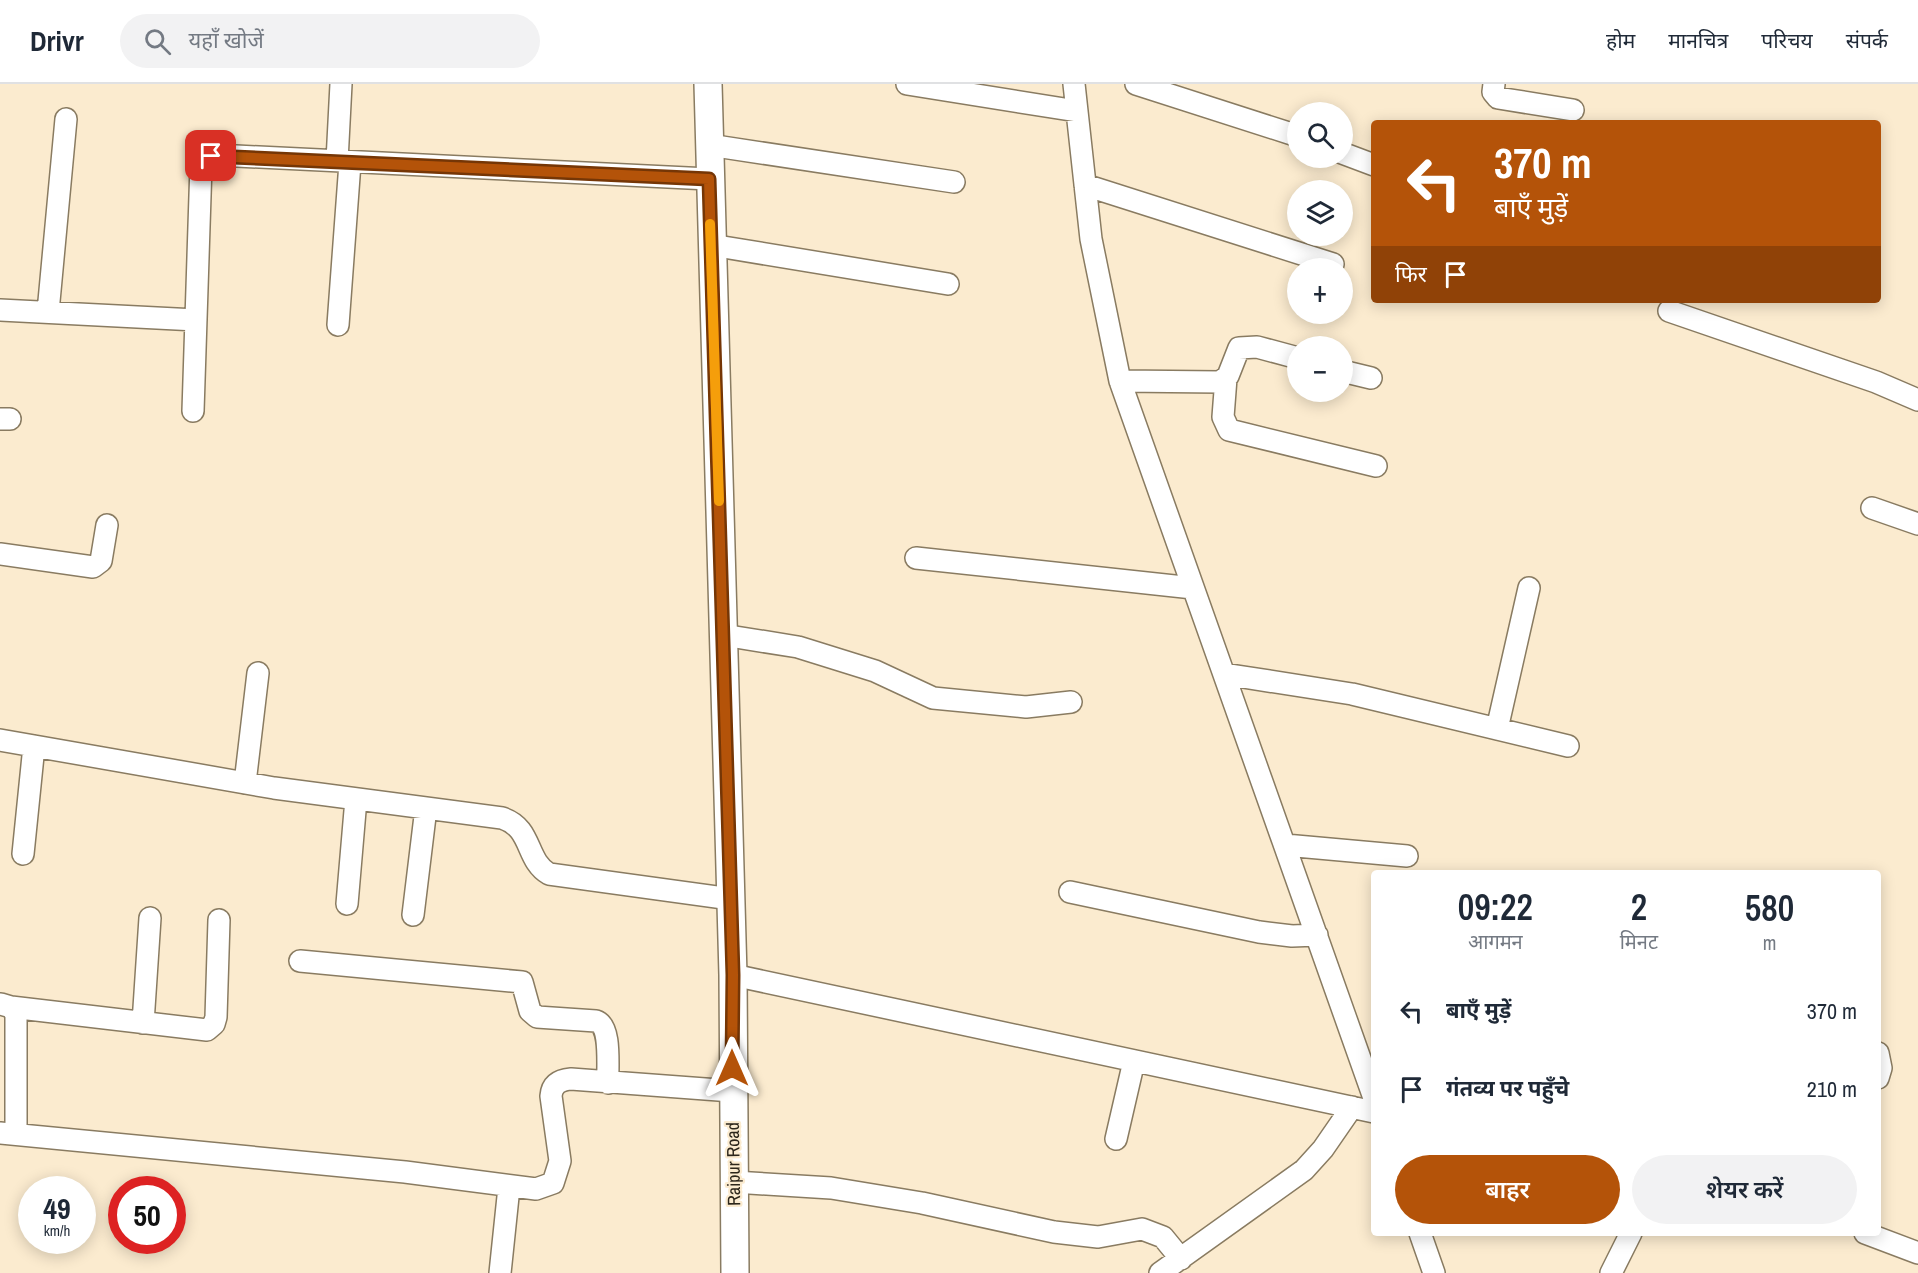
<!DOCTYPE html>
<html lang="hi">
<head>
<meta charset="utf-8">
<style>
	body { margin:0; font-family:"Archivo Narrow","Noto Sans Devanagari",sans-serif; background:#f2f2f3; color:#1f2937; height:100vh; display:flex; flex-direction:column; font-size:22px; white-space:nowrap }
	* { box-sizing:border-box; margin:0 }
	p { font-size:20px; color:#747a83 }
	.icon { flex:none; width:33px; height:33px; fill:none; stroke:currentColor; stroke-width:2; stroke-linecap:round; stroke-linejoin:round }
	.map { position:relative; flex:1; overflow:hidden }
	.details { position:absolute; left:1371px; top:786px; width:510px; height:366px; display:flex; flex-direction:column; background:#fff; border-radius:6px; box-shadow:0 3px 15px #0003 }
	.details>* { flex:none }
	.guide { position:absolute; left:1371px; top:36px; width:510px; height:183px; border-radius:6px; box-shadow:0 3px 15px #0003; background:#b45309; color:#fff; overflow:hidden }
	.tools { position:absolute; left:1287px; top:18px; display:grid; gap:12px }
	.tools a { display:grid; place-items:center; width:66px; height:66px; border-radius:50%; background:#fff; box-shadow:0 3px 15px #0003; font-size:30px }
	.speed { position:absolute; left:18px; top:1092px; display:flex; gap:12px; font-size:30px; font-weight:700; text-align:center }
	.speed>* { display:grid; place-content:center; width:78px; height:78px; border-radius:50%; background:#fff; box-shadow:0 3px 15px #0003; line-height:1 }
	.speed small { font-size:15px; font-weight:400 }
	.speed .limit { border:9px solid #d22; background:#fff; color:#111 }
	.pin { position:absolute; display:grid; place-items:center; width:51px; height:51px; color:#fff; margin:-26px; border-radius:12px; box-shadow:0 3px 9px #0006 }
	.me { position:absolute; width:66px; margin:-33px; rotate:0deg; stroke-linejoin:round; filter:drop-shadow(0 0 4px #0008) }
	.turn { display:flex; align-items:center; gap:21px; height:126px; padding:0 24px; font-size:27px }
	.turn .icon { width:78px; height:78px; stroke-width:2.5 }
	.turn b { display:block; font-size:42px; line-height:51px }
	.then { display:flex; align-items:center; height:57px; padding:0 24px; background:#0003; gap:12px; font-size:22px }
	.eta { display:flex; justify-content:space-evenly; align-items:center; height:102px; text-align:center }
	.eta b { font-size:36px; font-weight:600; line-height:42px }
	.cta { display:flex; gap:12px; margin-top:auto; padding:12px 24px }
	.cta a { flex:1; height:69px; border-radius:36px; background:#b45309; color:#fff; font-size:24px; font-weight:600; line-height:69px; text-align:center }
	.cta a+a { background:#f2f2f3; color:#1f2937 }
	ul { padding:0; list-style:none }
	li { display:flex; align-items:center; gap:18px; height:78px; padding:0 24px }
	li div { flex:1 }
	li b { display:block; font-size:22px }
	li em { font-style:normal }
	header { display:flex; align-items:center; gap:36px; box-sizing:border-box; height:84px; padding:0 30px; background:#fff; border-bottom:2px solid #e0e1e3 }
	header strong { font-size:28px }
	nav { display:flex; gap:33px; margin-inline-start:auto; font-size:21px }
	.search { width:420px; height:54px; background:#f2f2f3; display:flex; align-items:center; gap:15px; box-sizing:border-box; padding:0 21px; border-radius:33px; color:#747a83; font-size:22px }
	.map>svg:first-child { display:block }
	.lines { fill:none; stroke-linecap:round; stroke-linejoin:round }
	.minor-casing { stroke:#897b61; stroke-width:24 }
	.major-casing { stroke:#897b61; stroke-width:30 }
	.minor { stroke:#fff; stroke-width:21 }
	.major { stroke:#fff; stroke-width:27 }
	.route-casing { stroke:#753606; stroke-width:15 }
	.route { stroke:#b45309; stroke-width:10 }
	.slow { stroke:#f59e0b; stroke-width:10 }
	.labels { text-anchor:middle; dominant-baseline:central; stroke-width:4.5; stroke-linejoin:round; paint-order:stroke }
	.street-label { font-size:18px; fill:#2c261b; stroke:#fbebcf }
</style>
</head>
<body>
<header>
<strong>Drivr</strong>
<div class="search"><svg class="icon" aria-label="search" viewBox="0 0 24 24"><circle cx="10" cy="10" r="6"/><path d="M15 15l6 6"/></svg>यहाँ खोजें</div>
<nav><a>होम</a><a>मानचित्र</a><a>परिचय</a><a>संपर्क</a></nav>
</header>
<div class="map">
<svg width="1918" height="1189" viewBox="0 0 1918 1189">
	<rect width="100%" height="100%" fill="#fbebcf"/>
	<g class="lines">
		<defs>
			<path id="minor" d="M 907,0 L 1077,27
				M 1074,0 L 1091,155 L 1120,297 L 1374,1014
				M 1136,0 L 1298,52
				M 1494,0 L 1493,8 L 1498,14 L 1573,26
				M 709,61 L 954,98
				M 1342,69 L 1374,81
				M 337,77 L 341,0
				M 1085,101 L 1333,180
				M 711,161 L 948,200
				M 0,226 L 196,236
				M 1669,227 L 1876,298 L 1918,316
				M 48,228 L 66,35
				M 338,241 L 350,79
				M 1342,287 L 1371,294
				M 1226,294 L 1223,333 L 1229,346 L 1376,382
				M 1120,297 L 1220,298 L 1228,292 L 1239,264 L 1257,263 L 1298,274
				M 193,327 L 201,81 L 206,73 L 217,71 L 709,95
				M 0,335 L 10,335
				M 1872,424 L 1918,440
				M 0,470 L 93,483 L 101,477 L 107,441
				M 916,474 L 1193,504
				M 723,551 L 798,563 L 875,587 L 933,614 L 1026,623 L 1071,618
				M 1224,590 L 1352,610 L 1568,662
				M 1497,645 L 1529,504
				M 0,656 L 274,704 L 502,734 C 533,744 525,776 549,790 L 731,815
				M 245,699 L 258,589
				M 1285,761 L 1407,772
				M 23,770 L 34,662
				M 1070,808 L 1259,848 L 1292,852 L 1317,851
				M 347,820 L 356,715
				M 413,831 L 426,724
				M 300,877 L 522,898 L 530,927 L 537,933 L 596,937 C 612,942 607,984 608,999
				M 733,891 L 1374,1028
				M 1,920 L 11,923 L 16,930 L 16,1050
				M 11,923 L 207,946 L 214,940 L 216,933 L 219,836
				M 143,939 L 150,834
				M 1878,969 L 1881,984 L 1878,994
				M 0,1049 L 405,1088 L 536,1105 L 553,1099 L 560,1077 L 551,1012 C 552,1000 560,996 571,995 L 732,1007
				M 1116,1055 L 1134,977
				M 734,1098 L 831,1104 L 922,1119 L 1054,1148 L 1098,1153 L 1142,1145 L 1163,1153 L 1181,1175
				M 1420,1149 L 1434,1189
				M 1865,1149 L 1918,1169
				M 500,1189 L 509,1103
				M 1160,1189 L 1304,1086 L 1323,1065 L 1352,1023
				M 1611,1189 L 1631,1149"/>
			<path id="major" d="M 708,0 L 733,891 L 735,1189"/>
		</defs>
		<use href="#minor" class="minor-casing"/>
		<use href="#major" class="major-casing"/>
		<use href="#minor" class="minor"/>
		<use href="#major" class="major"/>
	</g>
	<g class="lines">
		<defs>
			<path id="route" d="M 211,72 L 709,95 L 733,891 L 732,984"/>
		</defs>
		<use href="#route" class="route-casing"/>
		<use href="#route" class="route"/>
		<path class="slow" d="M 710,140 L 719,417"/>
	</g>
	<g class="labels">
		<g class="street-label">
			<text transform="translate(733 1080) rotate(-91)">Raipur Road</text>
		</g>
	</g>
</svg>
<div class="tools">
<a><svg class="icon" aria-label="search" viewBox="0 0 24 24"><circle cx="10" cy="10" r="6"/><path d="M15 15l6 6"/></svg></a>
<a><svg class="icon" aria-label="layers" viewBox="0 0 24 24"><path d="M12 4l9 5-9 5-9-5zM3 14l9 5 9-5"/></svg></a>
<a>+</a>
<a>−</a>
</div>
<div class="speed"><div>49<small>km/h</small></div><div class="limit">50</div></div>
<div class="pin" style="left:211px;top:72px;background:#d93025"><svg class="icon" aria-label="arrive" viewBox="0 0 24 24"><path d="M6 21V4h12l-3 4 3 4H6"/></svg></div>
<svg class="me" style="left:732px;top:984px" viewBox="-20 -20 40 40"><path d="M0-17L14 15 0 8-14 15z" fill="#b45309" stroke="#fff" stroke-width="4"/></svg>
<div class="guide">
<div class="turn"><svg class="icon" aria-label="left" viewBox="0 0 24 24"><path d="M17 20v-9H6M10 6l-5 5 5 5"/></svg><div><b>370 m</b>बाएँ मुड़ें</div></div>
<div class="then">फिर<svg class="icon" aria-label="arrive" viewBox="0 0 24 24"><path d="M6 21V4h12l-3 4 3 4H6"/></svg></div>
</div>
<section class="details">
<div class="eta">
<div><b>09:22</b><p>आगमन</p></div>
<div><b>2</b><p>मिनट</p></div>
<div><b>580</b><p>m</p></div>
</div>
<ul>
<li><svg class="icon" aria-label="left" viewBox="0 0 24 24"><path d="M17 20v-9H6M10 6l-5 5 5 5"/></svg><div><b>बाएँ मुड़ें</b></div><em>370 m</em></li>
<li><svg class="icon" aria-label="arrive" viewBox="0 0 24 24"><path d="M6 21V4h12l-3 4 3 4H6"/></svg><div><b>गंतव्य पर पहुँचे</b></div><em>210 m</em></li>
</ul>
<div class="cta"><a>बाहर</a><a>शेयर करें</a></div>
</section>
</div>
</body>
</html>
